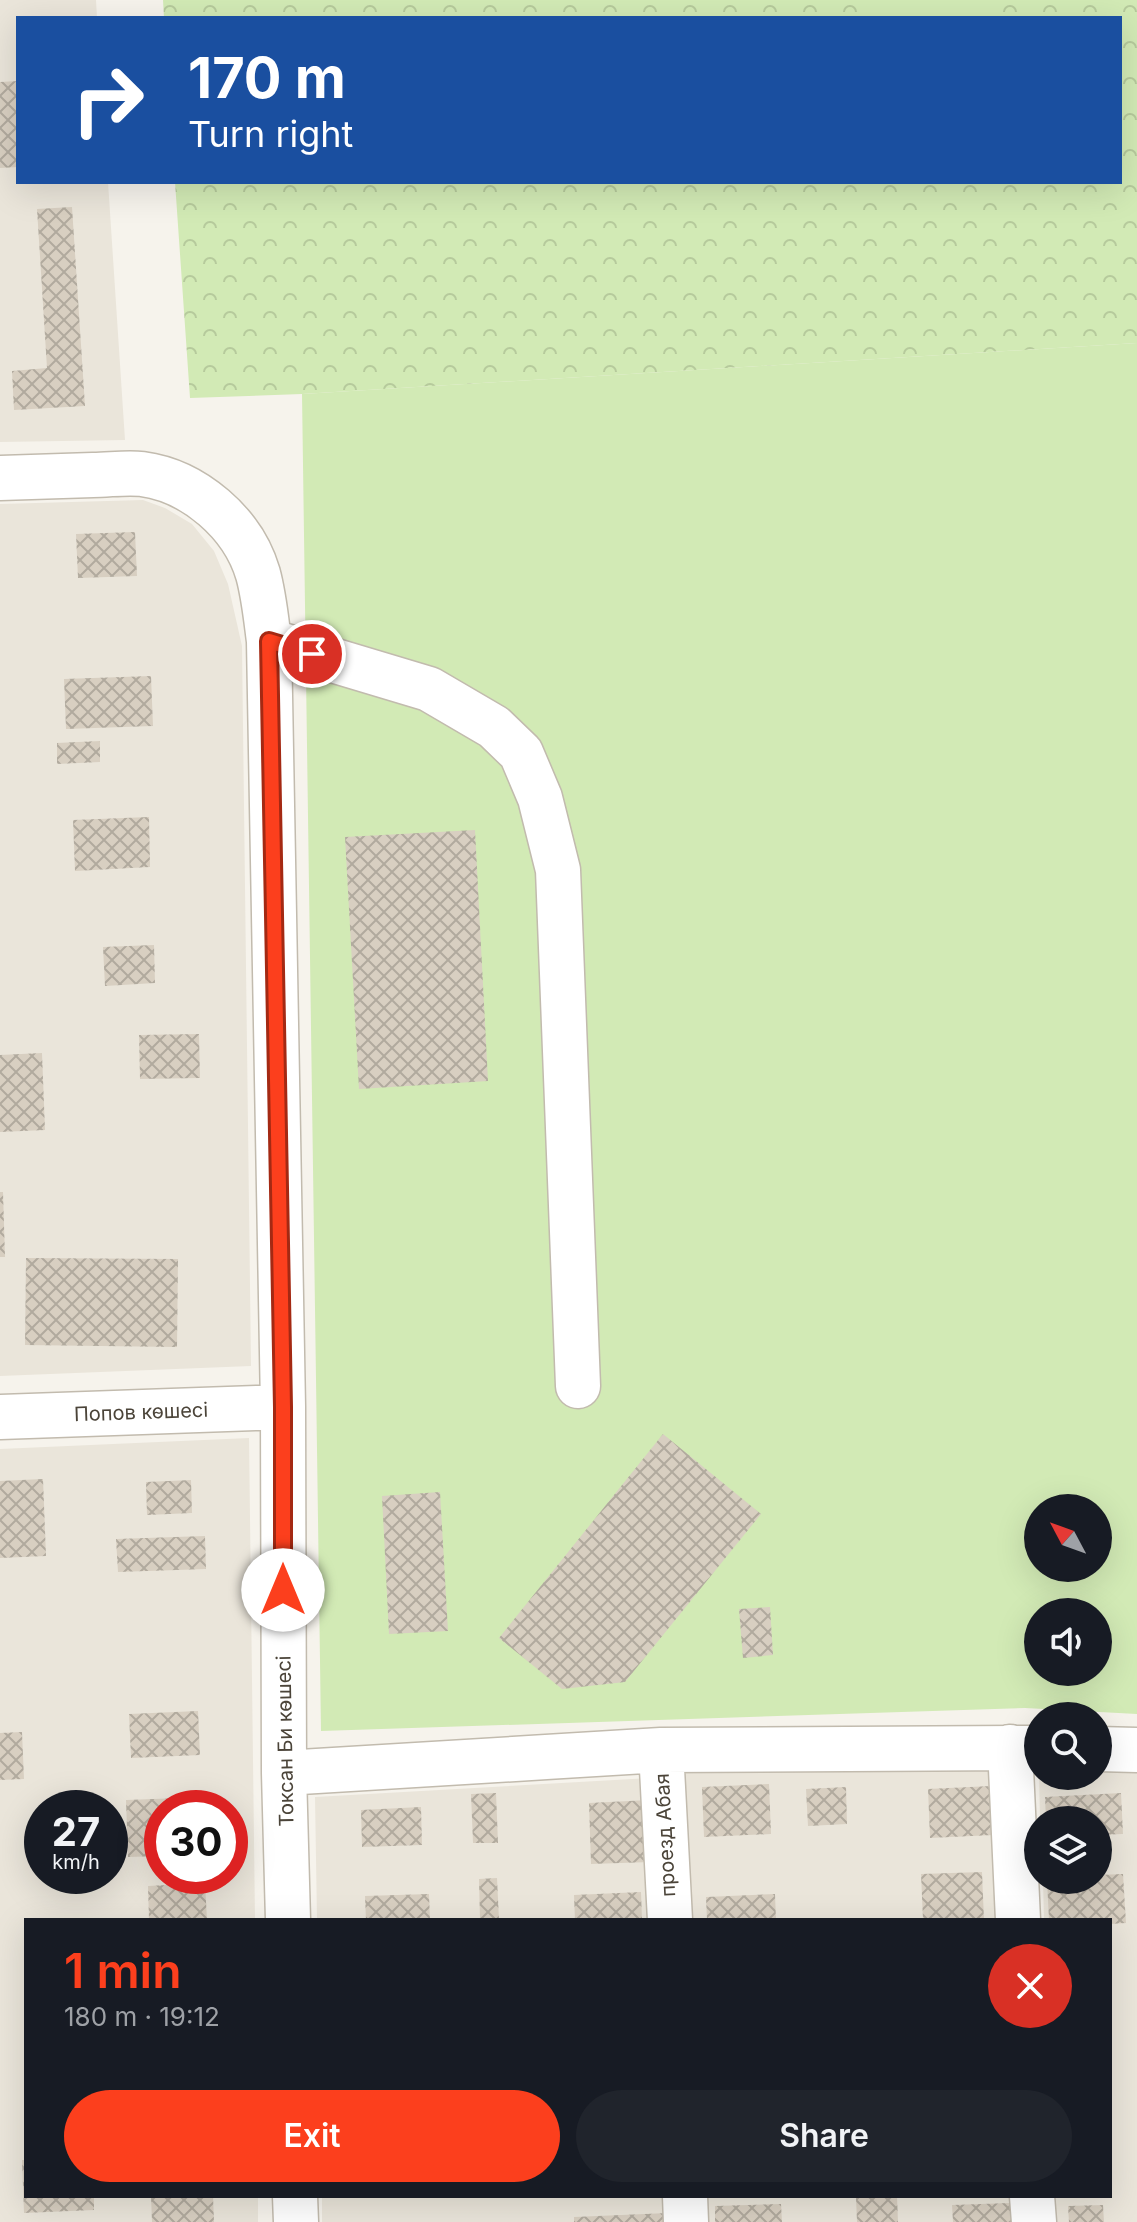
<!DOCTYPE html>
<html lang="en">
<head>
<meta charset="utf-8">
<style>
	body { margin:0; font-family:Inter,sans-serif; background:#20242c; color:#f1f3f6; height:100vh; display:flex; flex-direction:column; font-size:30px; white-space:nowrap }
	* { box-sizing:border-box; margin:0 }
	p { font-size:26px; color:#9ea1a6 }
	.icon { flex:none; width:44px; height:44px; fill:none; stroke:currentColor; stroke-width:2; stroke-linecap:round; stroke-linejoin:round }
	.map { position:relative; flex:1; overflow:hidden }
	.sheet { position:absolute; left:24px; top:1918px; width:1088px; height:280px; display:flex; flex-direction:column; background:#171b24; border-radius:0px; box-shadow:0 8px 32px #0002 }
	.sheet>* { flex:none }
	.hud { position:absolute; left:16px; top:16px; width:1106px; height:168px; border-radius:0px; box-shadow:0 8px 32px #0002; background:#1a4fa0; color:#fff; overflow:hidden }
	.needle { width:52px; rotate:311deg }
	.buttons { position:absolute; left:1024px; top:1494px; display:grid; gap:16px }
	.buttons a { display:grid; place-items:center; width:88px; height:88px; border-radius:50%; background:#171b24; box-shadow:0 8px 32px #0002; font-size:40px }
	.speed { position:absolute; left:24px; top:1790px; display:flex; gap:16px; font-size:40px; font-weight:700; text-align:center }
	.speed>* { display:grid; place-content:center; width:104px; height:104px; border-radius:50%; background:#171b24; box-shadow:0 8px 32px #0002; line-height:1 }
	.speed small { font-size:20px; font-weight:400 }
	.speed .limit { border:12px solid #d22; background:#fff; color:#111 }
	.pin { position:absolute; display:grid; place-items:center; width:68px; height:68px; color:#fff; margin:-34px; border:4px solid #fff; border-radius:50%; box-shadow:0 2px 8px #0007 }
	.me { position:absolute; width:88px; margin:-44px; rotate:0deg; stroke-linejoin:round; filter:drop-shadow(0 0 6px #0008) }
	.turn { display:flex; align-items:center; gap:28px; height:168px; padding:0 40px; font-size:36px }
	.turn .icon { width:104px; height:104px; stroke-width:2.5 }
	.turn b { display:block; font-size:56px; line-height:68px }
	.round { display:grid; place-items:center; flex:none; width:84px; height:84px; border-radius:42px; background:#20242c }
	.headline { display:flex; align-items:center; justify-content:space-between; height:136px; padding:0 40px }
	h1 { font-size:48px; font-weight:600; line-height:60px; color:#fc3f1d }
	.button { display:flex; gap:16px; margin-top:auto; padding:16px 40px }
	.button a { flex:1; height:92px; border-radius:48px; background:#fc3f1d; color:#fff; font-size:32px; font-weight:600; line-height:92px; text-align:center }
	.button a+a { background:#20242c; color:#f1f3f6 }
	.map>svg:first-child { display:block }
	.residential { fill:#eae5da; fill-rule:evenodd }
	.park { fill:url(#park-crowns) }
	.pitch { fill:#d2eab5; fill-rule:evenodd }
	.building { fill:url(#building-cross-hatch) }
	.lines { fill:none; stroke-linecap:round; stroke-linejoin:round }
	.minor-casing { stroke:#c2bbae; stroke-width:47 }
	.minor { stroke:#fff; stroke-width:44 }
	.route-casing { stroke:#a42913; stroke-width:20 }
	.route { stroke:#fc3f1d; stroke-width:14 }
	.labels { text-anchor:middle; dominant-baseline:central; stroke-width:7; stroke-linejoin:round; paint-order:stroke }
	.street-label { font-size:20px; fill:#4b4439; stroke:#fff }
</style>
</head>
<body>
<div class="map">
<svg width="1137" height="2222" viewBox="0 0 1137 2222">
	<defs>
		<pattern id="park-crowns" width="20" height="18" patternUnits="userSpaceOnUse" patternTransform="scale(2)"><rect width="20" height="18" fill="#d2eab5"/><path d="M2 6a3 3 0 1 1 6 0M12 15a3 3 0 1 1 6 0" fill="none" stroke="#b6ca9c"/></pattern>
		<pattern id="building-cross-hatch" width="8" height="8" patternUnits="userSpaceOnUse" patternTransform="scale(2)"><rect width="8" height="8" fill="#d8cfc1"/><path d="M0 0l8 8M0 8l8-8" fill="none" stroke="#b1aa9e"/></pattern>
	</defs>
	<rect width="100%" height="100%" fill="#f6f3ec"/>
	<path class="residential" d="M 0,0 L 96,0 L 97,18 L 18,18 L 18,182 L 108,182 L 125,440 L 0,442 Z
		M 143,500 L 165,508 L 192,524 L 214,551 L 228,584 L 242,646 L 251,1366 L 0,1376 L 0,504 Z
		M 249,1438 L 255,1920 L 26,1920 L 26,2196 L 258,2196 L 258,2222 L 0,2222 L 0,1449 ZM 42,1808 L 110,1808 L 110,1876 L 42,1876 ZM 162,1808 L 230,1808 L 230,1876 L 162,1876 Z
		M 999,1768 L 1005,1920 L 691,1920 L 685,1773 Z
		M 1098,1770 L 1137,1771 L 1137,2222 L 1055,2222 L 1054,2196 L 1110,2196 L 1110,1920 L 1044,1920 L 1043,1880 L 1098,1880 L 1098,1820 L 1040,1820 L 1039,1776 L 1098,1776 Z
		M 650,1778 L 656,1920 L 317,1920 L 315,1797 Z
		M 322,2196 L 668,2196 L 669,2222 L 322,2222 Z
		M 702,2196 L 1017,2196 L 1018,2222 L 703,2222 Z"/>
	<path class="park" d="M 163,0 L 1137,0 L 1137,343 L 302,394 L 190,398 L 175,182 L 1120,182 L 1120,18 L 164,18 Z"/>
	<path class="pitch" d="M 867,0 L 985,0 L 985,18 L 866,18 Z
		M 1137,343 L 1137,1714 L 1025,1708 L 321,1731 L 302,394 ZM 1038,1508 L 1098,1508 L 1098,1568 L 1038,1568 ZM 1038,1612 L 1098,1612 L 1098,1672 L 1038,1672 Z"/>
	<path class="building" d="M 18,81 L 18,167 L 0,168 L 0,82 Z
		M 72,207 L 85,406 L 14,410 L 12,371 L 47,368 L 37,209 Z
		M 135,532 L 137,576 L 78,578 L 76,534 Z
		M 151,676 L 153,726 L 66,729 L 64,679 Z
		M 100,741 L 100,762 L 57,764 L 57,743 Z
		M 149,817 L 150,867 L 75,871 L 73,820 Z
		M 475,830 L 488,1081 L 359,1089 L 345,837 Z
		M 154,945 L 155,983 L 105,986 L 103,947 Z
		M 199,1034 L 200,1078 L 140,1079 L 139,1035 Z
		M 42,1053 L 45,1130 L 0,1132 L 0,1055 Z
		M 0,1192 L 3,1192 L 5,1257 L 0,1257 Z
		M 26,1258 L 178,1259 L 177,1347 L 25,1345 Z
		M 663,1434 L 761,1514 L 625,1682 L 562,1689 L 499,1638 Z
		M 43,1479 L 46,1556 L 0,1558 L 0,1481 Z
		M 191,1480 L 192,1513 L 147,1515 L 146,1482 Z
		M 440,1492 L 448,1631 L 389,1634 L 382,1496 Z
		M 205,1536 L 206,1569 L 118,1572 L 116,1539 Z
		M 770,1607 L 773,1655 L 743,1658 L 739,1609 Z
		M 198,1711 L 200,1755 L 131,1758 L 129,1714 Z
		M 22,1732 L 24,1779 L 0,1780 L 0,1733 Z
		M 769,1784 L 771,1834 L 704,1837 L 702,1787 Z
		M 991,1786 L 993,1835 L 930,1838 L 928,1789 Z
		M 846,1787 L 847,1824 L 808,1826 L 806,1789 Z
		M 496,1793 L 498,1843 L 473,1843 L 471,1794 Z
		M 1121,1793 L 1123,1834 L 1098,1835 L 1098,1820 L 1046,1820 L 1045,1797 Z
		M 208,1797 L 208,1808 L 162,1808 L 162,1856 L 128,1857 L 126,1800 Z
		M 649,1800 L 651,1862 L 591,1864 L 589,1803 Z
		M 421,1807 L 422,1845 L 362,1847 L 361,1810 Z
		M 982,1872 L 984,1920 L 923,1920 L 921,1874 Z
		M 1123,1874 L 1126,1923 L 1110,1924 L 1110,1920 L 1049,1920 L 1047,1880 L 1098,1880 L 1098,1875 Z
		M 497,1878 L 499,1920 L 480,1920 L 479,1879 Z
		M 205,1883 L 207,1920 L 149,1920 L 148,1886 Z
		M 641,1892 L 642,1920 L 575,1920 L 574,1895 Z
		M 429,1894 L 430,1920 L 366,1920 L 365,1896 Z
		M 775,1894 L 776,1920 L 707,1920 L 706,1897 Z
		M 22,2160 L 26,2160 L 26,2196 L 94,2196 L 94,2210 L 24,2213 Z
		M 151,2196 L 213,2196 L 214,2222 L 152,2222 Z
		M 897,2196 L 898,2222 L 857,2222 L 856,2198 Z
		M 1010,2203 L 1011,2222 L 953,2222 L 952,2205 Z
		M 781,2204 L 782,2222 L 715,2222 L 715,2206 Z
		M 1103,2205 L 1104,2222 L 1069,2222 L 1068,2206 Z
		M 668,2213 L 669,2222 L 574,2222 L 574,2217 Z"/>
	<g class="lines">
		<defs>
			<path id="minor" d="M 0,478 C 31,477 62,476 93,475 C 109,475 126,472 142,474 C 194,481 243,523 258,574 C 264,596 266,618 269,641 L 283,1407 L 284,1773 L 288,1920
				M 269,641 L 429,689 L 494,727 L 521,753 L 540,798 L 558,870 L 578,1386
				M 0,1417 L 283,1407
				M 1010,1747 L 1018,1920
				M 1098,1749 L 1137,1750
				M 661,1750 L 670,1920
				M 284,1773 L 661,1750 L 1038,1748
				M 295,2196 L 296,2222
				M 685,2196 L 686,2222
				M 1032,2196 L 1034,2222"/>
		</defs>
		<use href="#minor" class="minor-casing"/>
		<use href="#minor" class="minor"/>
	</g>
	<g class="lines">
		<defs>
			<path id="route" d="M 283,1590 L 283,1407 L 269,641 L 312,654"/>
		</defs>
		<use href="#route" class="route-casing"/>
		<use href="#route" class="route"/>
	</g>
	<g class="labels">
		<g class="street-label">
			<text transform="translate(141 1412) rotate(-2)">Попов көшесі</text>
			<text transform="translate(285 1741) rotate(-91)">Токсан Би көшесі</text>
			<text transform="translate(665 1835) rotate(-93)">проезд Абая</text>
		</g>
	</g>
</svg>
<div class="buttons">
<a><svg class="needle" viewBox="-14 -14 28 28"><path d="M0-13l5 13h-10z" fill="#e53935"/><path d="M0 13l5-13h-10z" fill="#9ea1a6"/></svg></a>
<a><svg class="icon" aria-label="sound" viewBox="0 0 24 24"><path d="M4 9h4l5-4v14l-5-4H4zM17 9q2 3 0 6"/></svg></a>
<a><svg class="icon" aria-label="search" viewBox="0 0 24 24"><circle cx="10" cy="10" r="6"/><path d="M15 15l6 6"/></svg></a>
<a><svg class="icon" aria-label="layers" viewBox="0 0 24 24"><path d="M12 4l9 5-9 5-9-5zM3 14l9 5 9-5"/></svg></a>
</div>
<div class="speed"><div>27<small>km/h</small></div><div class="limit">30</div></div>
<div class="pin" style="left:312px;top:654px;background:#d93025"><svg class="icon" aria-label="arrive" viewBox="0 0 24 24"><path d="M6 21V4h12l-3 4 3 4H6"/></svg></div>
<svg class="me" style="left:283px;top:1590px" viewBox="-20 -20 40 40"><circle r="19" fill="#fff"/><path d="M0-13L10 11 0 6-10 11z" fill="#fc3f1d"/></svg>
<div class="hud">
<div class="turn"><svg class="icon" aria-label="right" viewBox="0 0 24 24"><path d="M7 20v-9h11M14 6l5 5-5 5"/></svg><div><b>170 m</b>Turn right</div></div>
</div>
<section class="sheet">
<div class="headline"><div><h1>1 min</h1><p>180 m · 19:12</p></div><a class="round" style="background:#d93025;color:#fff"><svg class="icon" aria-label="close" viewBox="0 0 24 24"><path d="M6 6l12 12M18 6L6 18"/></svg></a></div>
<div class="button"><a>Exit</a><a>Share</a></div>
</section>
</div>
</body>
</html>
